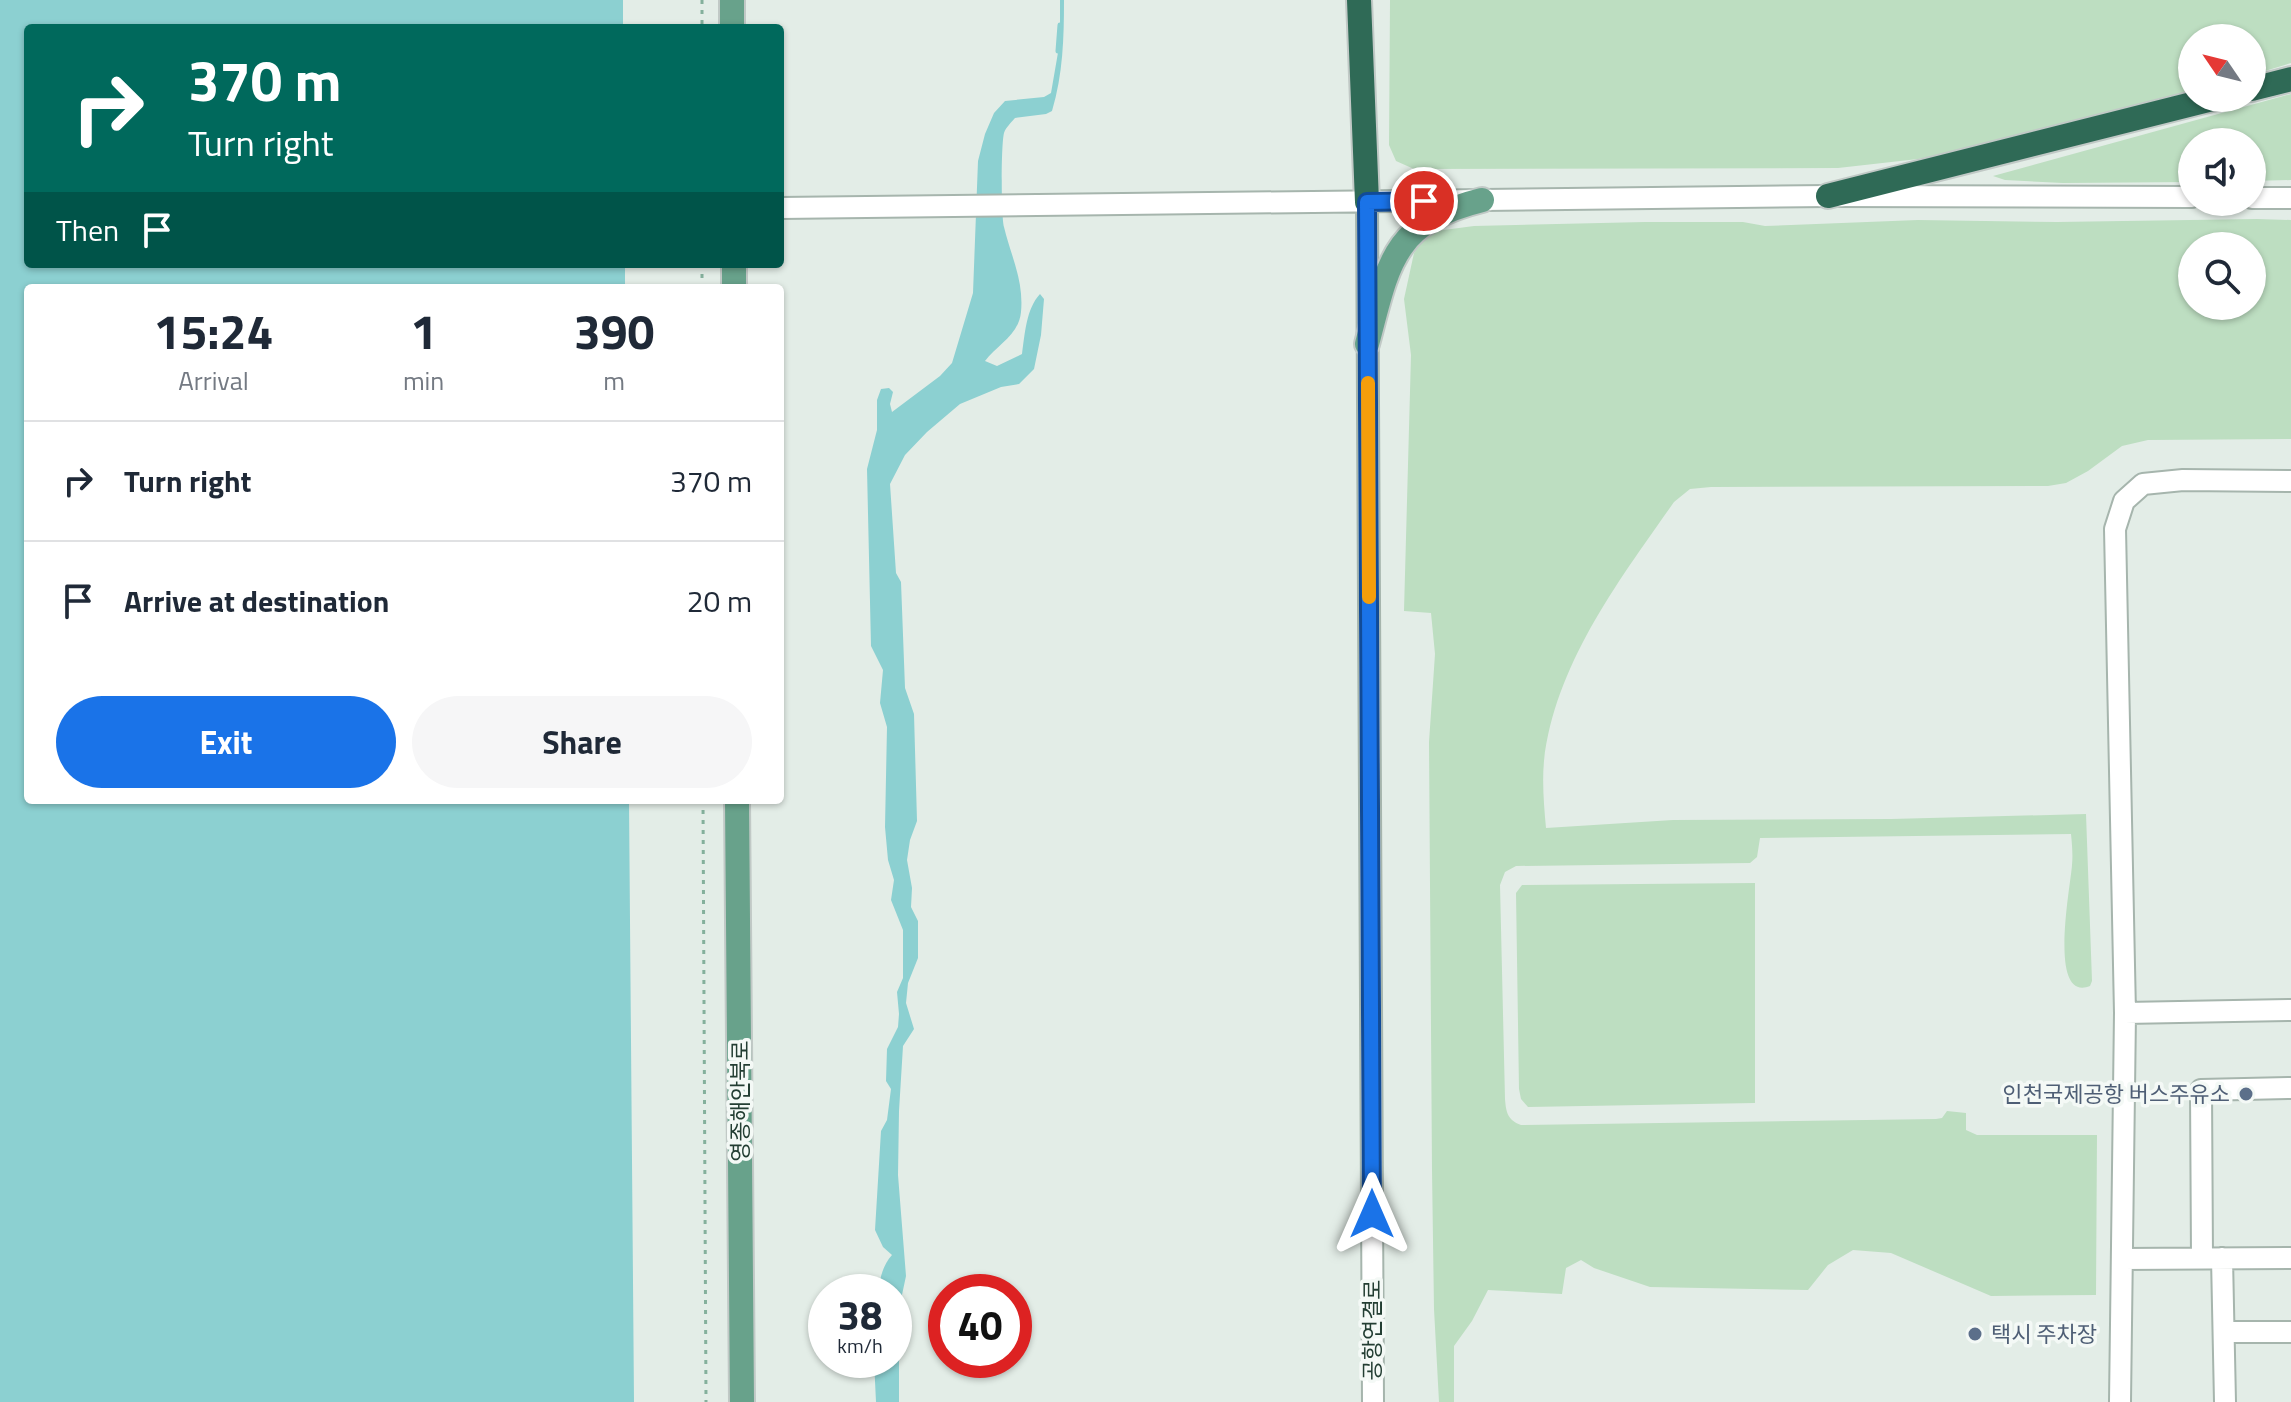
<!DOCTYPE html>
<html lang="en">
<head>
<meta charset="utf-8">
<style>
	body { margin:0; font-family:"Titillium Web","Noto Sans KR",sans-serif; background:#f6f6f7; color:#1f2937; height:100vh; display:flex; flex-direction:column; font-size:30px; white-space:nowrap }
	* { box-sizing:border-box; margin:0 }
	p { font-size:26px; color:#747a83 }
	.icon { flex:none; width:44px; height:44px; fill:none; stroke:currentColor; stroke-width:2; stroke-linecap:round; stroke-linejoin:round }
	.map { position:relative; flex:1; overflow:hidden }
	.side { position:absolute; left:24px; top:284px; width:760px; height:520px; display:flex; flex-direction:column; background:#fff; border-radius:8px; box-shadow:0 2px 6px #0004 }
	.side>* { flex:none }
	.hud { position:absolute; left:24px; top:24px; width:760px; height:244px; border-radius:8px; box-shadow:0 2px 6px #0004; background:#00695c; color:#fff; overflow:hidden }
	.needle { width:52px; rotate:305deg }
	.buttons { position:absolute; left:2178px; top:24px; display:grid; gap:16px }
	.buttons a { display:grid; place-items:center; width:88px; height:88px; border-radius:50%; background:#fff; box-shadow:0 2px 6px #0004; font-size:40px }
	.speed { position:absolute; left:808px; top:1274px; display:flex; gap:16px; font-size:40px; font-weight:700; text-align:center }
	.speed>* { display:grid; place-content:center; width:104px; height:104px; border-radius:50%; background:#fff; box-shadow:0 2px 6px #0004; line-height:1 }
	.speed small { font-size:20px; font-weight:400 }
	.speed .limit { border:12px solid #d22; background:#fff; color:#111 }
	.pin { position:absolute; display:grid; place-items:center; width:68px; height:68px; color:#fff; margin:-34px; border:4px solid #fff; border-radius:50%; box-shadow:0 2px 8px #0007 }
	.me { position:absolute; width:88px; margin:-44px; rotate:0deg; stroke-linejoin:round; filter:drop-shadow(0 0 6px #0008) }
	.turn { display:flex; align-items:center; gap:28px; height:168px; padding:0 32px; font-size:36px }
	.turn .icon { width:104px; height:104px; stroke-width:2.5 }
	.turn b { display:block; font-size:56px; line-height:68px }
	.then { display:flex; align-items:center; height:76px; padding:0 32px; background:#0003; gap:16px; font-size:30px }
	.eta { display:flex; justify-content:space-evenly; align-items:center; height:136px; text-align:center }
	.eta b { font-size:48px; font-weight:700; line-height:56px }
	.button { display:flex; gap:16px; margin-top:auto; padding:16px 32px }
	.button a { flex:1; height:92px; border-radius:48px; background:#1a73e8; color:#fff; font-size:32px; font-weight:700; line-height:92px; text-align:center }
	.button a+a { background:#f6f6f7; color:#1f2937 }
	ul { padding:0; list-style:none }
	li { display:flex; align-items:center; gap:24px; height:120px; padding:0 32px; border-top:2px solid #e0e1e3 }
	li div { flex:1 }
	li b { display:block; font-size:30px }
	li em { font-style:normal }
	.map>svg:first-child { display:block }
	.green { fill:#bddec1; fill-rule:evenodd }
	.water { fill:#8cd0d1 }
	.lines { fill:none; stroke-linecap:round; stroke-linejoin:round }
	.stream { stroke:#8cd0d1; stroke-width:5 }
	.minor-casing { stroke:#a6b5ad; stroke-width:24 }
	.major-casing { stroke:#c1c9c6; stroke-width:28 }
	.highway-casing { stroke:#c1c9c6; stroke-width:28 }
	.path { stroke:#84b09c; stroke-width:3; stroke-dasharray:4 6; stroke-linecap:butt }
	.minor { stroke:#fff; stroke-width:20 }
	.major { stroke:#68a28b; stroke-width:24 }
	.highway { stroke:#2f6a56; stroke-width:24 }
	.route-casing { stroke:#114b97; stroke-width:20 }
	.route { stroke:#1a73e8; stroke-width:14 }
	.slow { stroke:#f59e0b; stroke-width:14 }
	.service-dot { fill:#5c6f8a; stroke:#f4f9f6; stroke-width:3 }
	.labels { text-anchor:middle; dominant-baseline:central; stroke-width:7; stroke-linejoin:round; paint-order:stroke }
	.service-label { font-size:22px; fill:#4e5e75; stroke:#f4f9f6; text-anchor:end }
	.street-label { font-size:22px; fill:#233e33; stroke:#f4f9f6 }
</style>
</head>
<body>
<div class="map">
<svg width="2291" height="1402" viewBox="0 0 2291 1402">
	<rect width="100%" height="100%" fill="#e3ede7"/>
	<path class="green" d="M 1390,0 L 2291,0 L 2291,63 L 2252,75 L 2252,38 L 2192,38 L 2192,92 L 2000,143 L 1918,159 L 1838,168 L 1414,169 L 1396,161 L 1389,145 Z
		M 2291,94 L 2291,180 L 2252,181 L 2252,142 L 2192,142 L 2192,182 L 2063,183 L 2005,180 L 1993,176 Z
		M 2257,219 L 2291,220 L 2291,439 L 2148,440 L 2122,446 L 2088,471 L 2066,483 L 2048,486 L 1711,487 L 1690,489 L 1674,502 C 1620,579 1555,664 1544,761 C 1542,782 1544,807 1546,828 L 1673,820 L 1891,819 L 2086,814 L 2092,981 L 2090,986 C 2047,1003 2071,884 2072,865 C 2073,855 2072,844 2071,834 L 1760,838 L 1757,857 L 1750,863 L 1516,866 L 1505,872 L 1500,885 L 1505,1099 C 1506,1111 1507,1120 1521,1125 L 1936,1119 L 1942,1118 L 1947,1111 L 1966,1113 L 1966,1130 L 1977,1135 L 2097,1135 L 2096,1295 L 1991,1296 L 1891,1253 L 1853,1250 L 1828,1265 L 1808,1290 L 1650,1287 L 1594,1268 L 1581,1260 L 1566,1268 L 1562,1294 L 1488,1290 L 1472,1321 L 1454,1346 L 1454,1402 L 1439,1402 L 1434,1309 L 1432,1170 L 1429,742 L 1435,654 L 1431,613 L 1404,611 L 1411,355 L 1404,299 L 1414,253 L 1425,237 L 1436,231 L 1474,226 L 1645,222 L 1743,222 L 1765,226 L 1918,220 L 2057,222 ZM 2192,246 L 2252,246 L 2252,306 L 2192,306 Z
		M 1755,883 L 1755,1103 L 1528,1107 L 1521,1099 L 1519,1089 L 1516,893 L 1522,885 Z"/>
	<path class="water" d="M 0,0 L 623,0 L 623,28 L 28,28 L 28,264 L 625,264 L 625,288 L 28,288 L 28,800 L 629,800 L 634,1402 L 0,1402 Z
		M 1060,0 L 1064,0 C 1064,38 1063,74 1052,111 L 1046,114 L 1015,118 C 1011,123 1006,127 1004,133 C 1001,145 1001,215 1004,227 C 1011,256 1024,281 1021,312 C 1019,335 997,345 985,361 L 997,366 L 1022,354 C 1025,334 1026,309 1040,294 L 1044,299 L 1041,335 L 1034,369 L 1019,384 L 1001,387 L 960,404 L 927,432 L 905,455 L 890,484 L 896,573 L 901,582 L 905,688 L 914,714 L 917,821 L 910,840 L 907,860 L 912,888 L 911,907 L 918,921 L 918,958 L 908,983 L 906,1003 L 914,1029 L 903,1046 L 899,1111 L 898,1175 L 906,1276 L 899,1309 L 899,1402 L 876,1402 L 874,1360 L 894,1360 L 894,1292 L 879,1292 C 879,1279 883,1265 892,1255 L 883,1247 L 875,1230 L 881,1131 L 887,1120 L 891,1089 L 886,1081 L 887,1049 L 898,1027 L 899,1014 L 897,992 L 903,978 L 903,930 L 891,900 L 894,880 L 888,860 L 885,827 L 887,727 L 880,703 L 883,670 L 871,646 L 867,469 L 877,430 L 877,400 L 881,389 L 889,388 L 893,392 L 890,404 L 892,412 L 940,376 L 952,363 L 973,293 L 978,161 L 985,134 L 994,113 L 1005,101 L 1044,97 L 1051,93 L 1060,41 Z"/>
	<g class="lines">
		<path class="stream" d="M 1058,51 L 1060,25"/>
		<defs>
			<path id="minor" d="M 2252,198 L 2291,198
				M 1367,202 L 1373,1402
				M 780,208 L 1828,196 L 2192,197
				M 2125,1013 L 2291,1010
				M 2202,1258 L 2201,1090 L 2291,1088
				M 2222,1258 L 2225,1402
				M 2122,1259 L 2291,1258
				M 2224,1332 L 2291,1332
				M 2120,1402 L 2125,1013 L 2115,529 L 2124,501 L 2143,484 L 2183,480 L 2291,481"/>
			<path id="major" d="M 732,0 L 732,28
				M 734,264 L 734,288
				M 1367,344 C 1388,265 1392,222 1482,200
				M 737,800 L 742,1402"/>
			<path id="highway" d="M 1359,0 L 1367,202
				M 2252,89 L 2291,79
				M 1828,196 L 2216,98"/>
		</defs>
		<use href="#minor" class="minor-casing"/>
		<use href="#major" class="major-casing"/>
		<use href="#highway" class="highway-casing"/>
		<path class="path" d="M 702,0 L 702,28
			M 702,264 L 702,288
			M 703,800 L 706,1402"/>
		<use href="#minor" class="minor"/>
		<use href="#major" class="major"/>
		<use href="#highway" class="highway"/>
	</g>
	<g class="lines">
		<defs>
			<path id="route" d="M 1372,1214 L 1367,202 L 1424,201"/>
		</defs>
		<use href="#route" class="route-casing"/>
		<use href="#route" class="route"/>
		<path class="slow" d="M 1368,383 L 1369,597"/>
	</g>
	<g class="service-dot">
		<circle cx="2246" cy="1094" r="8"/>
		<circle cx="1975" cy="1334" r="8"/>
	</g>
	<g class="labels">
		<g class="service-label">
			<text x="2230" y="1094">인천국제공항 버스주유소</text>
			<text x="1991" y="1334" text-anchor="start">택시 주차장</text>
		</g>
		<g class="street-label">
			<text transform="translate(740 1101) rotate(-90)">영종해안북로</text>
			<text transform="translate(1372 1330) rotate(-90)">공항연결로</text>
		</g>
	</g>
</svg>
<div class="buttons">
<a><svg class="needle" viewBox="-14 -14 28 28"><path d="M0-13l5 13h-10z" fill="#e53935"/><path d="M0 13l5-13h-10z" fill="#747a83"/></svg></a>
<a><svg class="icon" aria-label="sound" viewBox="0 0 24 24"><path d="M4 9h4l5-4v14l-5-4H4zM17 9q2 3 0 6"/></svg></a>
<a><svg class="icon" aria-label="search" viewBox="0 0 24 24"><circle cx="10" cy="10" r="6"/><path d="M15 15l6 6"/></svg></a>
</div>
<div class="speed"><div>38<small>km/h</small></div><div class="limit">40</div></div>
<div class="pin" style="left:1424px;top:201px;background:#d93025"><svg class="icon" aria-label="arrive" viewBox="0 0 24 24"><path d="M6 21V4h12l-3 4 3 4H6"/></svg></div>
<svg class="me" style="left:1372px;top:1214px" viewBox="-20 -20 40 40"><path d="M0-17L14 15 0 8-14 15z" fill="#1a73e8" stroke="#fff" stroke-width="4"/></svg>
<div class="hud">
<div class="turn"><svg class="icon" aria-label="right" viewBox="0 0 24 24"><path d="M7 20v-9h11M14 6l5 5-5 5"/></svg><div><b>370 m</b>Turn right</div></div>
<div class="then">Then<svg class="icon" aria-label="arrive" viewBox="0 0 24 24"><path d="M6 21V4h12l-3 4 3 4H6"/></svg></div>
</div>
<section class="side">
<div class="eta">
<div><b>15:24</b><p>Arrival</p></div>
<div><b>1</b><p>min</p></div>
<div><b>390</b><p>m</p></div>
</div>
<ul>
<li><svg class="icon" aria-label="right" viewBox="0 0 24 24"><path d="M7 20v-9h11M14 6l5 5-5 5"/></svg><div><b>Turn right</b></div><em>370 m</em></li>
<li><svg class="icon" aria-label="arrive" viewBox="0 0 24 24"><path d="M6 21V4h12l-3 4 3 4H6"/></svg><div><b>Arrive at destination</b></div><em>20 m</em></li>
</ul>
<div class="button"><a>Exit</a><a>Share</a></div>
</section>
</div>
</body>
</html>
